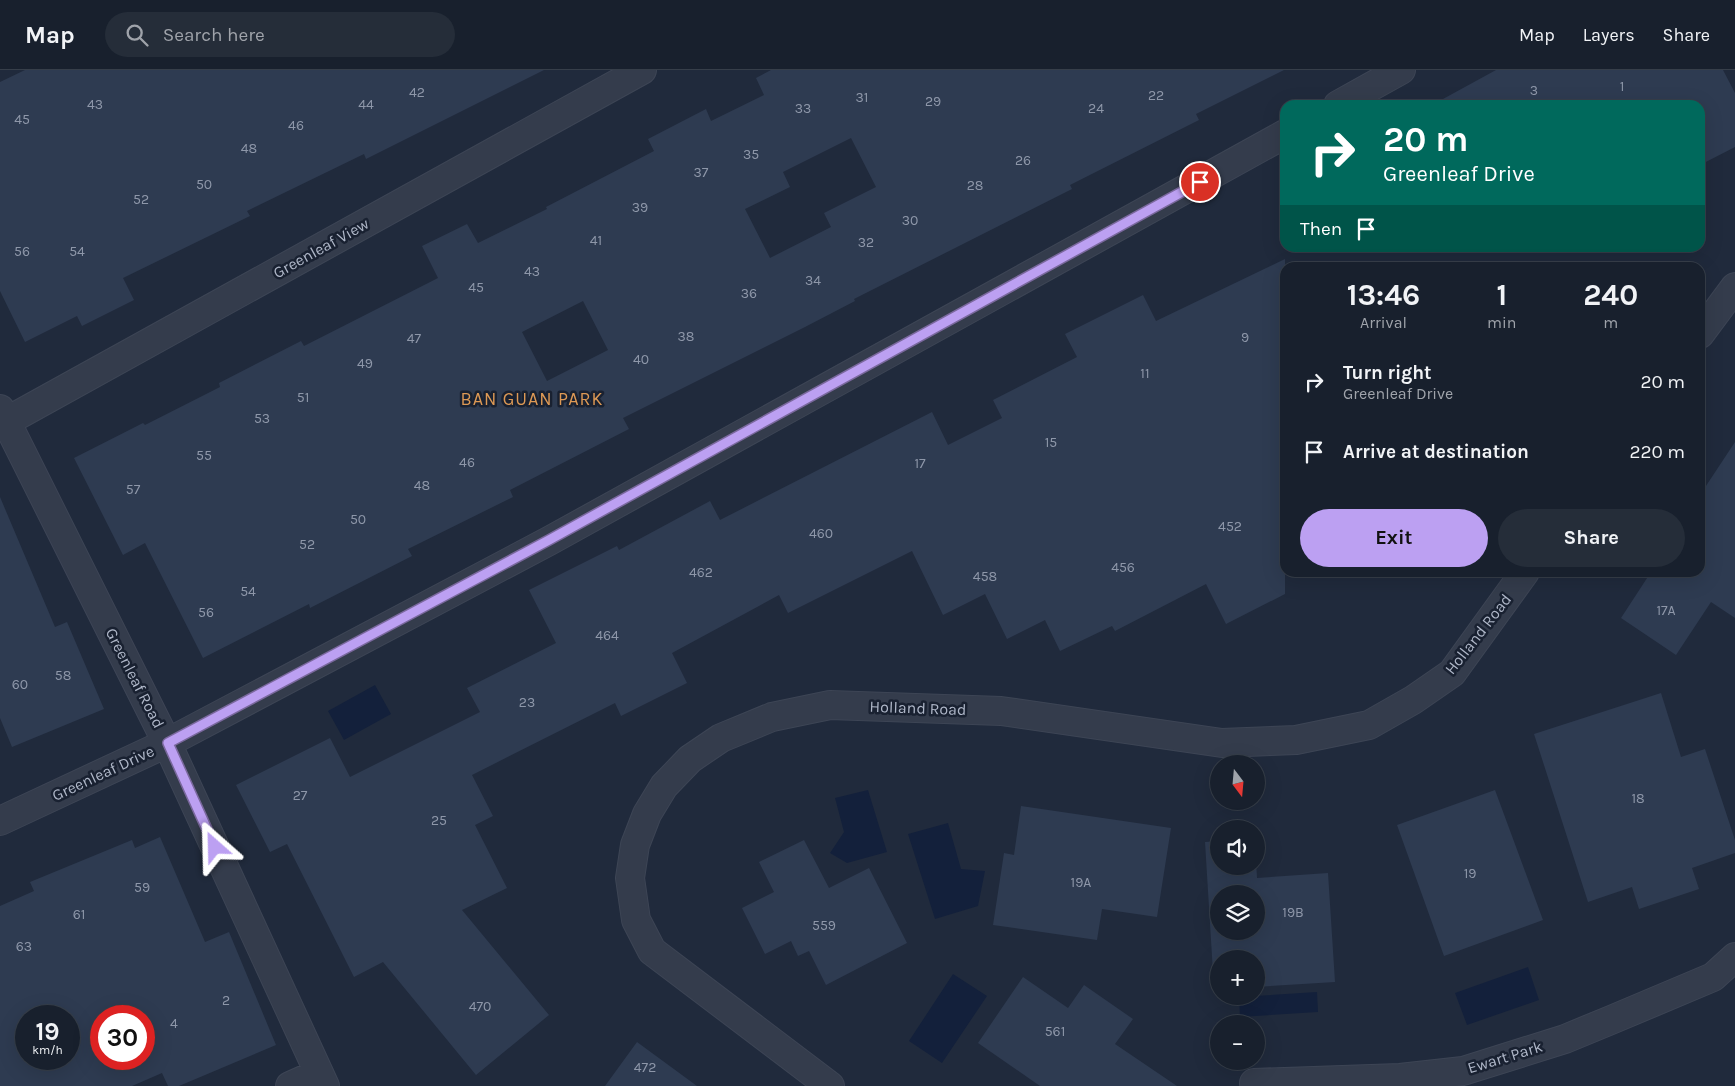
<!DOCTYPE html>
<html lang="en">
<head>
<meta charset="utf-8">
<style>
	body { margin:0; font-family:Karla,sans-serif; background:#252d39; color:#f1f3f6; height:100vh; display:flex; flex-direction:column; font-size:19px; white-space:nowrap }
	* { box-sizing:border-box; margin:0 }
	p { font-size:16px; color:#9fa3aa }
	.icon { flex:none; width:28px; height:28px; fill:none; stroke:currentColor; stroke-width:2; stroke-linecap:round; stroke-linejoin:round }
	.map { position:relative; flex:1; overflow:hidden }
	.panel { position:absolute; left:1280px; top:192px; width:425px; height:315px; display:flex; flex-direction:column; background:#18202d; border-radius:15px; box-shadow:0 5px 20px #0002,0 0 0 1px #363e49 }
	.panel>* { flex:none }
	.guide { position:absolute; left:1280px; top:30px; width:425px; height:152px; border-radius:15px; box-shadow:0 5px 20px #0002,0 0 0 1px #363e49; background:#00695c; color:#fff; overflow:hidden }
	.needle { width:32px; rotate:164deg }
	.buttons { position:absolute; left:1210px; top:685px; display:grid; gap:10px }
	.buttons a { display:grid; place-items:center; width:55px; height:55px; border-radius:50%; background:#18202d; box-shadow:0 5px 20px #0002,0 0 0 1px #363e49; font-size:25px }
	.speed { position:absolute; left:15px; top:935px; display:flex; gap:10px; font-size:25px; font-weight:700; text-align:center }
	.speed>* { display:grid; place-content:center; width:65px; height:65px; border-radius:50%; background:#18202d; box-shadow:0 5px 20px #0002,0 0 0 1px #363e49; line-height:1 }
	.speed small { font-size:12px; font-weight:400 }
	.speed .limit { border:8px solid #d22; background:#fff; color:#111 }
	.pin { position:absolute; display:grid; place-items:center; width:42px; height:42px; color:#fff; margin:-21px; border:2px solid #fff; border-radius:50%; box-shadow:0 1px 5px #0007 }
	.me { position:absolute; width:55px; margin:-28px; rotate:335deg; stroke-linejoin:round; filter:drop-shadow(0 0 4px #0008) }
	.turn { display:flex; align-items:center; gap:18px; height:105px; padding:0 20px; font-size:22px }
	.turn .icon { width:65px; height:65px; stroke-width:2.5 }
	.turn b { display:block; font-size:35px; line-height:42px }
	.then { display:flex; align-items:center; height:48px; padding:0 20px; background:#0003; gap:10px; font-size:19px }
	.eta { display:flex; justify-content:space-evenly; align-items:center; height:85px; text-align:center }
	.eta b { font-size:30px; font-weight:700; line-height:35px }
	.action { display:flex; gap:10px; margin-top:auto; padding:10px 20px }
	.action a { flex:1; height:58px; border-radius:30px; background:#bca0f2; color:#111; font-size:20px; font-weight:700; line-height:58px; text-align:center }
	.action a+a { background:#252d39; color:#f1f3f6 }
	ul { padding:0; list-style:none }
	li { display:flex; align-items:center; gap:15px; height:70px; padding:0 20px }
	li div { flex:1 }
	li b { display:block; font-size:19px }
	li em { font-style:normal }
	header { display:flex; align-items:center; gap:30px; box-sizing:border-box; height:70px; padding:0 25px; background:#18202d; border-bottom:1px solid #363e49 }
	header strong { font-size:24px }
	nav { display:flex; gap:28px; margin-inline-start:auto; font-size:18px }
	.search { width:350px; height:45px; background:#252d39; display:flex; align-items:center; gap:12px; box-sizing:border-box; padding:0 18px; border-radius:28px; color:#9fa3aa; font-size:19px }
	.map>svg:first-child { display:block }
	.water { fill:#13203b }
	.building { fill:#2e3b51; fill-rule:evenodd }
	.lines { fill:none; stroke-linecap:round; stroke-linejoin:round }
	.minor-casing { stroke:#3d4555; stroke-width:30 }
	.minor { stroke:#343c4c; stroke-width:28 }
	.route-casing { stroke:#7a689d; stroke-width:12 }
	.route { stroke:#bca0f2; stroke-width:9 }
	.labels { text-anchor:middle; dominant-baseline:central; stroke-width:5; stroke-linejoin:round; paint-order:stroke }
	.number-label { font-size:14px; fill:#8e97a9 }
	.street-label { font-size:16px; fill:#afb7c8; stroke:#192131 }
	.neighbourhood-label { font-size:18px; letter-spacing:1px; fill:#d95; stroke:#192131 }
</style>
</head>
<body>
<header>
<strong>Map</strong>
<div class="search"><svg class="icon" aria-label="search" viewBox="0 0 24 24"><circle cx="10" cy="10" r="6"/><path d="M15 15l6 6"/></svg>Search here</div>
<nav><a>Map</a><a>Layers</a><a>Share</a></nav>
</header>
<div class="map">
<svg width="1735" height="1016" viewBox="0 0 1735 1016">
	<rect width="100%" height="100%" fill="#202a3c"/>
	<path class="water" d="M 375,615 L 391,644 L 344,670 L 328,641 Z
		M 868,720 L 887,782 L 847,793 L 830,783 L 844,762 L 835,728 Z
		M 948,753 L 961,799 L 985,801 L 978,836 L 935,849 L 908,764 Z
		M 1528,897 L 1539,930 L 1467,955 L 1455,923 Z
		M 953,904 L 987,926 L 942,993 L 909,971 Z
		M 1317,922 L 1318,942 L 1240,947 L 1239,927 Z"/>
	<path class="building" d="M 25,0 L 544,0 L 366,89 L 364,84 L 247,141 L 250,146 L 123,208 L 134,230 L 82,256 L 77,246 L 25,272 L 0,221 L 0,12 Z
		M 771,0 L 1284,0 L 1196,44 L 1199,50 L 1070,115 L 1072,119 L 854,229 L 855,231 L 805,257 L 623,348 L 629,359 L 510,420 L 513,427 L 408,479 L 412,486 L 310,538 L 309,534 L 203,588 L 145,473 L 123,485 L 74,388 L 143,353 L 145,355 L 220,317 L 219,313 L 301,271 L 304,276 L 438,208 L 422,176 L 467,154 L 478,173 L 547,139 L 546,137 L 654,81 L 648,69 L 706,39 L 711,51 L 764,25 L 756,8 ZM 851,68 L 876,117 L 824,143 L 831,157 L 770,188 L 745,139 L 790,117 L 783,102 ZM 583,231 L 608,280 L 547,311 L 522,262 Z
		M 1496,0 L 1723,0 L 1735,23 L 1735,77 L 1700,95 L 1700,35 L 1432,35 Z
		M 1285,189 L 1285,524 L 1226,554 L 1206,514 L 1115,561 L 1112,556 L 1060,581 L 1045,550 L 1007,569 L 985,524 L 943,545 L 912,481 L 788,543 L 779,525 L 672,583 L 687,613 L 621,646 L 615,633 L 472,705 L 493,746 L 475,755 L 507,818 L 462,840 L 549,945 L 476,1005 L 383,892 L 354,907 L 287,774 L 270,782 L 236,715 L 330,668 L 350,707 L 480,642 L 467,618 L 556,573 L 529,520 L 617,476 L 619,480 L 710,431 L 720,450 L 932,342 L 948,375 L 1002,348 L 993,330 L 1077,287 L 1065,264 L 1143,225 L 1156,251 Z
		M 1735,372 L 1735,548 L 1711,532 L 1676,585 L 1621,548 L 1651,502 L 1700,502 L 1700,425 Z
		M 0,427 L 55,557 L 67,552 L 104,639 L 12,677 L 0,648 Z
		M 1661,623 L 1681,687 L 1705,679 L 1735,770 L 1735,783 L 1692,798 L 1699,819 L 1639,839 L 1632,817 L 1588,832 L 1534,664 Z
		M 1495,720 L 1543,850 L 1444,886 L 1397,755 Z
		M 1021,736 L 1171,758 L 1157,847 L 1102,839 L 1097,870 L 993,855 L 1004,783 L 1014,785 Z
		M 160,767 L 205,872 L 229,862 L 276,975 L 179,1016 L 168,1016 L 162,1003 L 132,1016 L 0,1016 L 0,836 L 34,821 L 30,812 L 132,770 L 135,778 ZM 26,946 L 69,946 L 69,989 L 26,989 ZM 101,946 L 144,946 L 144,989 L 101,989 Z
		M 804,770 L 829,818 L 869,798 L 907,873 L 826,915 L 809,881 L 798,886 L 791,871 L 765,884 L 742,838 L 774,822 L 759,792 Z
		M 1219,771 L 1219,796 L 1256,796 L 1256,789 L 1257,808 L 1328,803 L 1335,912 L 1256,917 L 1256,889 L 1219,889 L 1219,919 L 1214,919 L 1205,772 ZM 1219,824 L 1256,824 L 1256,861 L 1219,861 Z
		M 1023,907 L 1068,938 L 1084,915 L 1133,949 L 1115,974 L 1177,1016 L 1040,1016 L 978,973 Z
		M 637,972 L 697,1016 L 605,1016 Z"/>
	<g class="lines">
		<defs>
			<path id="minor" d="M 1338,35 L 1401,0
				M 1700,264 L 1735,217
				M 0,339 L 167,673 L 325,1016
				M 0,355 L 642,0
				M 0,751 L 167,673 L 549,471 L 1285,64
				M 1254,1013 L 1400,1008 L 1463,1001 L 1565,969 L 1611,950 L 1713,907 L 1735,887
				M 290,1016 L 319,1003
				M 830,1016 L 652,881 L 636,850 L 630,808 L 635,775 L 647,744 L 664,716 L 690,689 L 721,668 L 772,647 L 830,635 L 1001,641 L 1222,673 L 1296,670 L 1369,655 L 1413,630 L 1452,603 L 1525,502"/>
		</defs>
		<use href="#minor" class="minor-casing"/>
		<use href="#minor" class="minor"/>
	</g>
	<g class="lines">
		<defs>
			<path id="route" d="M 215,777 L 168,673 L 549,470 L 1200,112"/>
		</defs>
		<use href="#route" class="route-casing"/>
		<use href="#route" class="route"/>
	</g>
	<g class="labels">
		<g class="number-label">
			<text x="1622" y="16">1</text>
			<text x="1534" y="20">3</text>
			<text x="417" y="22">42</text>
			<text x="1156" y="25">22</text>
			<text x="862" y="27">31</text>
			<text x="933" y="31">29</text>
			<text x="95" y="34">43</text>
			<text x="366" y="34">44</text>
			<text x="803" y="38">33</text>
			<text x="1096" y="38">24</text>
			<text x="22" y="49">45</text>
			<text x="296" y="55">46</text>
			<text x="249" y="78">48</text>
			<text x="751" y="84">35</text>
			<text x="1023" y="90">26</text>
			<text x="701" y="102">37</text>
			<text x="204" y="114">50</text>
			<text x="975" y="115">28</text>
			<text x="141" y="129">52</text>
			<text x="640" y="137">39</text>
			<text x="910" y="150">30</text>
			<text x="596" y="170">41</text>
			<text x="866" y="172">32</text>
			<text x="22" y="181">56</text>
			<text x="77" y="181">54</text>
			<text x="532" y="201">43</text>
			<text x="813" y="210">34</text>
			<text x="476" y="217">45</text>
			<text x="749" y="223">36</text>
			<text x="686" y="266">38</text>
			<text x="1245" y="267">9</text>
			<text x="414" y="268">47</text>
			<text x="641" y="289">40</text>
			<text x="365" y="293">49</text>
			<text x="1145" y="303">11</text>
			<text x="303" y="327">51</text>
			<text x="262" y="348">53</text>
			<text x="1051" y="372">15</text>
			<text x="204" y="385">55</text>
			<text x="467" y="392">46</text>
			<text x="920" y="393">17</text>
			<text x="422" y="415">48</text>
			<text x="133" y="419">57</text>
			<text x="358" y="449">50</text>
			<text x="1230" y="456">452</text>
			<text x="821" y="463">460</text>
			<text x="307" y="474">52</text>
			<text x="1123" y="497">456</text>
			<text x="701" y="502">462</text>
			<text x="985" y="506">458</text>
			<text x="248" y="521">54</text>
			<text x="1666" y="540">17A</text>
			<text x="206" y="542">56</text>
			<text x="607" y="565">464</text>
			<text x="63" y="605">58</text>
			<text x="20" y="614">60</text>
			<text x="527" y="632">23</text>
			<text x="300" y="725">27</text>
			<text x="1638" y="728">18</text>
			<text x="439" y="750">25</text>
			<text x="1470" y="803">19</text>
			<text x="1081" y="812">19A</text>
			<text x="142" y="817">59</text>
			<text x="1293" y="842">19B</text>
			<text x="79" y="844">61</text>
			<text x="824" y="855">559</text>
			<text x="24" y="876">63</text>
			<text x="226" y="930">2</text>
			<text x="480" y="936">470</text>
			<text x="174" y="953">4</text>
			<text x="1055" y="961">561</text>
			<text x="645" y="997">472</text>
		</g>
		<g class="street-label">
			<text transform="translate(321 178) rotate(-29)">Greenleaf View</text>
			<text transform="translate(1478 564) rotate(-52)">Holland Road</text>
			<text transform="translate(135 608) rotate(63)">Greenleaf Road</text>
			<text transform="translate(918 638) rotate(2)">Holland Road</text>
			<text transform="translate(103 703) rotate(-25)">Greenleaf Drive</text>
			<text transform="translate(1505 987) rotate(-17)">Ewart Park</text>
		</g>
		<g class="neighbourhood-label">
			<text x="532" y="329">BAN GUAN PARK</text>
		</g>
	</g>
</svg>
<div class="buttons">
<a><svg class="needle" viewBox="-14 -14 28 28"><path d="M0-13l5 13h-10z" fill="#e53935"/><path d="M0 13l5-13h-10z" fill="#9fa3aa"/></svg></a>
<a><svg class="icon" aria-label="sound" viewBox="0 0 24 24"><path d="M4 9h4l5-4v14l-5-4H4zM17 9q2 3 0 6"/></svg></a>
<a><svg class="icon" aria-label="layers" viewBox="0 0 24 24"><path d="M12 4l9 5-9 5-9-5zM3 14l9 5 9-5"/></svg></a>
<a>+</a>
<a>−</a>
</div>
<div class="speed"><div>19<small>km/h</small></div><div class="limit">30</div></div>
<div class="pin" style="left:1200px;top:112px;background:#d93025"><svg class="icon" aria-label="arrive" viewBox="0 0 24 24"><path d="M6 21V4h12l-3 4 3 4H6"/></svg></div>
<svg class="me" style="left:215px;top:777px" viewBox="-20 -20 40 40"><path d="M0-17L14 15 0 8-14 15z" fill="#bca0f2" stroke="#fff" stroke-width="4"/></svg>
<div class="guide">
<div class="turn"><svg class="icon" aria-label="right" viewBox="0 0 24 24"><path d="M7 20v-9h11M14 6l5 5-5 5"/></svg><div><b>20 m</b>Greenleaf Drive</div></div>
<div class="then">Then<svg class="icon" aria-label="arrive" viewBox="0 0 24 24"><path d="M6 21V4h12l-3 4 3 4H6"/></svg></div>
</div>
<section class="panel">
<div class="eta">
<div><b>13:46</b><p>Arrival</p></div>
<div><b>1</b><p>min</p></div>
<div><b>240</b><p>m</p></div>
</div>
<ul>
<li><svg class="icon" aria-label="right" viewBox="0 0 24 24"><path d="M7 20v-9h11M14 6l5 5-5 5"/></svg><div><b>Turn right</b><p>Greenleaf Drive</p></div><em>20 m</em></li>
<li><svg class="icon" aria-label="arrive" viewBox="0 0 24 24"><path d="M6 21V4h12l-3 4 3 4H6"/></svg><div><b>Arrive at destination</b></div><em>220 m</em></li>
</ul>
<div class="action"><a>Exit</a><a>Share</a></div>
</section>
</div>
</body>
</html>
